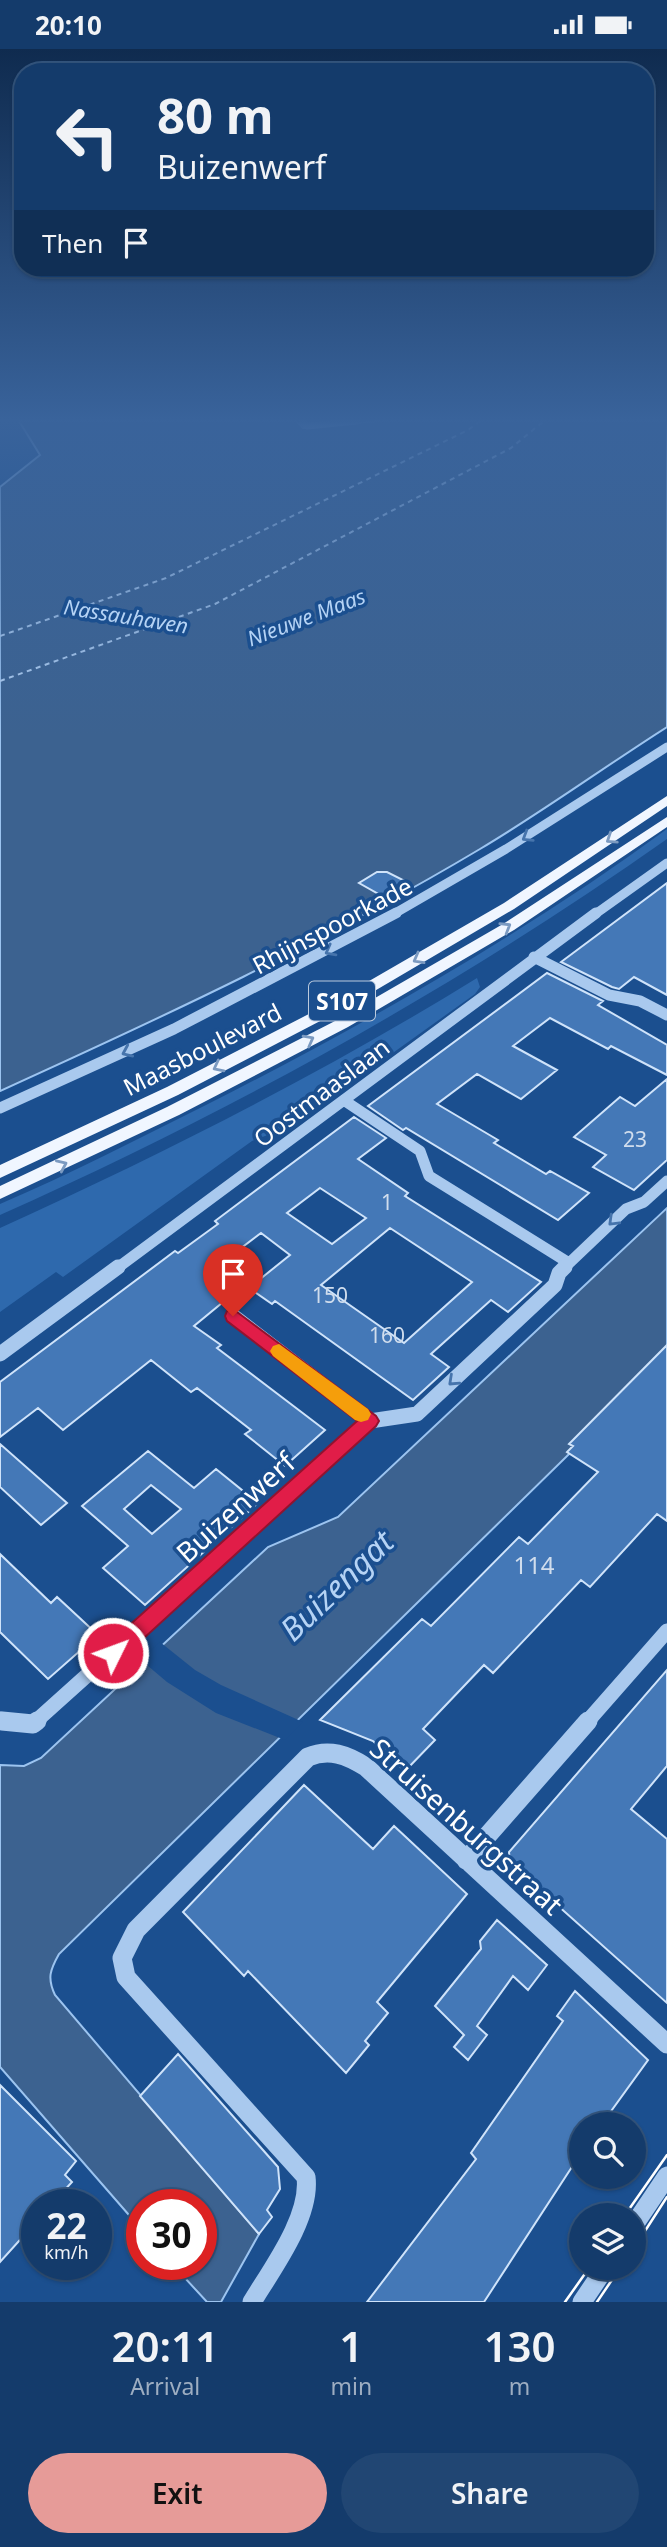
<!DOCTYPE html>
<html lang="en">
<head>
<meta charset="utf-8">
<style>
	body { margin:0; font-family:"Noto Sans",sans-serif; background:#214673; color:#f1f3f6; height:100vh; display:flex; flex-direction:column; font-size:26px; white-space:nowrap }
	* { box-sizing:border-box; margin:0 }
	p { font-size:23px; color:#9dadc1 }
	.icon { flex:none; width:38px; height:38px; fill:none; stroke:currentColor; stroke-width:2; stroke-linecap:round; stroke-linejoin:round }
	.map { position:relative; height:2253px; overflow:hidden }
	.details { display:flex; flex-direction:column; background:#143b6b; flex:1 }
	.details>* { flex:none }
	.hud { position:absolute; left:14px; top:14px; width:640px; height:214px; border-radius:28px; box-shadow:0 2px 5px #0004,0 0 0 2px #33557e; background:#143b6b; color:#f1f3f6; overflow:hidden }
	.buttons { position:absolute; left:569px; top:2063px; display:grid; gap:14px }
	.buttons a { display:grid; place-items:center; width:77px; height:77px; border-radius:50%; background:#143b6b; box-shadow:0 2px 5px #0004,0 0 0 2px #33557e; font-size:35px }
	.speed { position:absolute; left:21px; top:2140px; display:flex; gap:14px; font-size:35px; font-weight:700; text-align:center }
	.speed>* { display:grid; place-content:center; width:91px; height:91px; border-radius:50%; background:#143b6b; box-shadow:0 2px 5px #0004,0 0 0 2px #33557e; line-height:1 }
	.speed small { font-size:18px; font-weight:400 }
	.speed .limit { border:10px solid #d22; background:#fff; color:#111 }
	.pin { position:absolute; display:grid; place-items:center; width:60px; height:60px; color:#fff; margin:-72px -30px; border-radius:50% 50% 50% 0; rotate:-45deg; box-shadow:0 0 7px #0007 }
	.pin .icon { rotate:45deg }
	.me { position:absolute; width:77px; margin:-38px; rotate:48deg; stroke-linejoin:round; filter:drop-shadow(0 0 5px #0008) }
	.turn { display:flex; align-items:center; gap:24px; height:147px; padding:0 28px; font-size:32px }
	.turn .icon { width:91px; height:91px; stroke-width:2.5 }
	.turn b { display:block; font-size:49px; line-height:60px }
	.then { display:flex; align-items:center; height:66px; padding:0 28px; background:#0003; gap:14px; font-size:26px }
	.eta { display:flex; justify-content:space-evenly; align-items:center; height:119px; text-align:center }
	.eta b { font-size:42px; font-weight:600; line-height:49px }
	.cta { display:flex; gap:14px; margin-top:auto; padding:14px 28px }
	.cta a { flex:1; height:80px; border-radius:42px; background:#e69b98; color:#111; font-size:28px; font-weight:600; line-height:80px; text-align:center }
	.cta a+a { background:#214673; color:#f1f3f6 }
	.status { display:flex; justify-content:space-between; align-items:center; height:49px; padding:0 35px; background:#143b6b; direction:ltr }
	.status svg { height:19px; fill:currentColor }
	.map>svg:first-child { display:block }
	.green { fill:#2e69ad }
	.water { fill:#3c6290; stroke:#9cc4f0; stroke-width:2 }
	.pier { fill:#1b4f8f }
	.lines { fill:none; stroke-linecap:round; stroke-linejoin:round }
	.ferry { stroke:#b5d3f5; stroke-width:2; stroke-dasharray:5 4.5; stroke-linecap:butt }
	.building { fill:#4478b7; stroke:#cfe3fa; stroke-width:2; fill-rule:evenodd }
	.minor-far4 { stroke:#a9c9ee; stroke-width:7 }
	.minor-far3 { stroke:#a9c9ee; stroke-width:9 }
	.minor-far2 { stroke:#a9c9ee; stroke-width:11 }
	.minor-far1 { stroke:#a9c9ee; stroke-width:15 }
	.minor { stroke:#a9c9ee; stroke-width:19 }
	.major { fill:#f0f6ff; fill-rule:evenodd }
	.tram { stroke:#fff; stroke-width:2.5 }
	.oneway { stroke:#4674ac }
	.oneway2 { stroke:#7b9ac1 }
	.route { fill:#e11d48; stroke:#92132f; stroke-width:2 }
	.slow { fill:#f59e0b }
	.labels { text-anchor:middle; dominant-baseline:central; stroke-width:7; stroke-linejoin:round; paint-order:stroke }
	.far-water-label { font-size:21px; font-style:italic; fill:#b5d3f5; stroke:#1b4f8f }
	.number-label { font-size:21px; fill:#d0dded }
	.shield { fill:#1b4f8f; stroke:#bbcadd; stroke-width:2 }
	.shield-label { font-size:23px; font-weight:bold; fill:#fff }
	.street-label { font-size:24px; fill:#fff; stroke:#1b4f8f }
	.near-number-label { font-size:24px; fill:#d0dded }
	.near-street-label { font-size:28px; fill:#fff; stroke:#1b4f8f }
	.near-water-label { font-size:32px; font-style:italic; fill:#b5d3f5; stroke:#1b4f8f }
</style>
</head>
<body>
<div class="status"><b>20:10</b><svg viewBox="0 0 49 12"><path d="M0 12V9h3v3zM5 12V6h3v6zM10 12V3h3v9zM15 12V0h3v12zM26 1h20v11H26zM47 4h2v5h-2z"/></svg></div>
<div class="map">
<svg width="667" height="2253" viewBox="0 0 667 2253">
	<rect width="100%" height="100%" fill="#1b4f8f"/>
	<path class="green" d="M 667,780 L 667,790 C 459,937 233,1062 0,1166 L 0,1155 C 70,1125 138,1090 206,1056 C 366,975 522,886 667,780 Z
		M 477,929 L 480,938 L 475,945 L 291,1077 L 252,1092 L 63,1228 L 56,1223 L 0,1263 L 0,1179 C 163,1105 325,1023 477,929 Z"/>
	<path class="water" d="M 19,372 L 296,372 L 303,379 L 376,372 L 667,372 L 667,678 C 604,718 544,762 480,800 C 326,892 163,968 0,1042 L 0,438 L 40,406 Z
		M 667,1159 L 667,1309 L 59,1905 C 50,1921 47,1929 55,1946 L 259,2185 L 221,2253 L 207,2253 L 173,2216 L 201,2216 L 201,2156 L 142,2156 L 142,2181 L 0,2018 L 0,1716 L 24,1717 L 41,1709 L 268,1498 L 338,1468 Z"/>
	<path class="pier" d="M 160,1593 L 195,1621 L 221,1636 L 303,1673 L 285,1691 L 216,1664 L 167,1633 L 141,1611 Z"/>
	<g class="lines">
		<path class="ferry" d="M 0,587 L 166,529 L 468,381 L 480,372
			M 0,632 L 215,555 L 511,399 L 544,372"/>
	</g>
	<path class="building" d="M 377,823 L 387,823 L 407,833 L 384,848 L 359,834 Z
		M 667,834 L 667,946 L 634,928 L 619,940 L 612,938 L 561,913 Z
		M 547,924 L 603,952 L 598,956 L 667,996 L 667,1026 L 611,997 L 608,1000 L 550,969 L 513,997 L 557,1021 L 521,1050 L 477,1025 L 437,1055 L 498,1091 L 494,1094 L 546,1125 L 550,1122 L 589,1144 L 558,1171 L 406,1079 L 403,1081 L 368,1057 Z
		M 667,1030 L 667,1111 L 634,1141 L 593,1118 L 606,1106 L 574,1088 L 620,1048 L 635,1057 Z
		M 354,1068 L 386,1089 L 358,1110 L 408,1144 L 405,1147 L 541,1233 L 508,1263 L 491,1251 L 431,1305 L 449,1318 L 413,1351 L 275,1252 L 272,1255 L 249,1239 L 290,1206 L 261,1184 L 207,1225 L 234,1244 L 194,1277 L 221,1296 L 217,1299 L 325,1381 L 285,1417 L 245,1385 L 251,1381 L 197,1339 L 191,1343 L 151,1311 L 63,1381 L 38,1359 L 0,1388 L 0,1333 L 175,1202 L 178,1204 L 218,1175 L 215,1172 ZM 320,1139 L 366,1169 L 332,1195 L 287,1164 ZM 390,1179 L 472,1233 L 404,1294 L 321,1236 Z
		M 667,1296 L 667,1472 L 657,1465 L 590,1538 L 581,1531 L 493,1624 L 484,1616 L 423,1680 L 435,1691 L 405,1722 L 373,1692 L 320,1671 L 422,1570 L 431,1577 L 519,1488 L 528,1495 L 598,1423 L 567,1403 L 573,1397 L 569,1395 Z
		M 0,1395 L 67,1454 L 41,1476 L 0,1438 Z
		M 148,1402 L 194,1439 L 216,1420 L 258,1454 L 145,1556 L 103,1519 L 128,1497 L 82,1457 ZM 151,1436 L 181,1460 L 152,1485 L 124,1460 Z
		M 0,1505 L 51,1554 L 57,1548 L 98,1586 L 48,1630 L 0,1583 Z
		M 667,1621 L 667,1717 L 631,1760 L 667,1790 L 667,1954 L 510,1814 L 509,1803 Z
		M 304,1736 L 373,1800 L 394,1777 L 467,1845 L 377,1953 L 388,1964 L 365,1992 L 369,1996 L 346,2024 L 248,1922 L 244,1927 L 183,1863 Z
		M 497,1871 L 547,1916 L 528,1941 L 513,1927 L 477,1977 L 487,1986 L 468,2011 L 454,1998 L 464,1986 L 435,1957 L 481,1900 L 480,1892 Z
		M 575,1942 L 648,2011 L 601,2076 L 581,2076 L 581,2104 L 484,2253 L 367,2253 L 476,2110 L 471,2104 L 563,1972 L 557,1967 Z
		M 178,2005 L 278,2118 L 280,2140 L 267,2161 L 272,2168 L 259,2185 L 140,2047 Z
		M 0,2036 L 76,2112 L 65,2126 L 72,2133 L 51,2156 L 37,2156 L 37,2172 L 0,2213 Z"/>
	<g class="lines">
		<path class="minor-far4" d="M 302,372 L 307,377 L 357,372"/>
		<path class="minor-far3" d="M 392,866 L 506,800 L 667,698
			M 594,866 L 667,814"/>
		<path class="minor-far2" d="M 534,908 L 609,946 L 640,952 L 667,966
			M 345,1052 L 420,1102 L 429,1127 L 569,1214
			M 0,1059 L 174,980 L 396,864
			M 116,1220 L 596,864
			M 563,1220 L 626,1160 L 644,1153 L 667,1132"/>
		<path class="minor-far1" d="M 0,1305 L 118,1218
			M 370,1372 L 417,1365 L 555,1236 L 559,1224 L 565,1218
			M 0,1670 L 11,1673
			M 35,1673 L 370,1372 L 233,1267
			M 587,1673 L 667,1582"/>
		<path class="minor" d="M 2,1672 L 33,1675 L 37,1672
			M 466,1811 L 588,1672
			M 634,2176 L 667,2127
			M 252,2253 C 272,2220 311,2168 306,2128 L 126,1928 L 122,1909 L 136,1881 L 308,1708 C 329,1699 347,1706 366,1718 L 667,1995
			M 582,2253 L 605,2219"/>
		<path class="major" d="M 667,747 L 667,757 L 514,860 L 349,957 L 178,1046 L 0,1129 L 0,1116 L 167,1038 L 338,950 L 504,854 Z
			M 667,768 L 667,778 L 514,881 L 348,978 L 179,1066 L 0,1150 L 0,1137 L 167,1058 L 337,971 L 503,875 Z"/>
		<path class="tram" d="M 625,2166 L 667,2106
			M 634,2199 L 667,2148
			M 565,2253 L 589,2219
			M 597,2253 L 620,2219"/>
	</g>
	<defs><path id="oneway-chevron" d="M-2-3.5L2.5 0L-2 3.5" fill="none" stroke-width="1.6" stroke-linecap="round" stroke-linejoin="round" transform="scale(1.75)"/></defs>
	<g class="oneway">
		<use href="#oneway-chevron" transform="translate(527 788) rotate(148)"/>
		<use href="#oneway-chevron" transform="translate(330 902) rotate(152)"/>
		<use href="#oneway-chevron" transform="translate(127 1003) rotate(156)"/>
		<use href="#oneway-chevron" transform="translate(613 1172) rotate(136)"/>
		<use href="#oneway-chevron" transform="translate(453 1332) rotate(137)"/>
	</g>
	<g class="oneway2">
		<use href="#oneway-chevron" transform="translate(611 790) rotate(146)"/>
		<use href="#oneway-chevron" transform="translate(506 878) rotate(-31)"/>
		<use href="#oneway-chevron" transform="translate(418 910) rotate(151)"/>
		<use href="#oneway-chevron" transform="translate(309 991) rotate(-28)"/>
		<use href="#oneway-chevron" transform="translate(218 1018) rotate(153)"/>
		<use href="#oneway-chevron" transform="translate(62 1116) rotate(-24)"/>
	</g>
	<linearGradient id="sky" x2="0" y2="1"><stop stop-color="#0f2b4f"/><stop offset="0.54" stop-color="#39639b"/><stop offset="1" stop-color="#39639b" stop-opacity="0"/></linearGradient>
	<rect width="667" height="687" fill="url(#sky)"/>
	<path class="route" d="M 233,1260 L 376,1367 L 379,1372 L 376,1377 L 120,1611 L 113,1614 L 105,1611 L 102,1604 L 105,1598 L 357,1372 L 227,1272 L 225,1267 L 227,1262 Z"/>
	<path class="slow" d="M 279,1295 L 368,1360 L 371,1365 L 368,1371 L 361,1373 L 355,1371 L 273,1307 L 270,1302 L 273,1297 Z"/>
	<g class="labels">
		<g class="far-water-label">
			<text transform="translate(126 567) rotate(9)">Nassauhaven</text>
			<text transform="translate(306 568) rotate(-21)">Nieuwe Maas</text>
		</g>
		<g class="number-label">
			<text x="635" y="1090">23</text>
			<text x="387" y="1153">1</text>
			<text x="330" y="1246">150</text>
			<text x="387" y="1286">160</text>
		</g>
		<rect class="shield" x="309" y="932.5" width="66" height="39" rx="5"/>
		<g class="shield-label">
			<text x="342" y="952">S107</text>
		</g>
		<g class="street-label">
			<text transform="translate(332 876) rotate(-28)">Rhijnspoorkade</text>
			<text transform="translate(202 1000) rotate(-27)">Maasboulevard</text>
			<text transform="translate(321 1043) rotate(-37)">Oostmaaslaan</text>
		</g>
		<g class="near-number-label">
			<text x="534" y="1515">114</text>
		</g>
		<g class="near-street-label">
			<text transform="translate(235 1458) rotate(-42)">Buizenwerf</text>
			<text transform="translate(467 1777) rotate(42)">Struisenburgstraat</text>
		</g>
		<g class="near-water-label">
			<text transform="translate(336 1536) rotate(-44)">Buizengat</text>
		</g>
	</g>
</svg>
<div class="buttons">
<a><svg class="icon" aria-label="search" viewBox="0 0 24 24"><circle cx="10" cy="10" r="6"/><path d="M15 15l6 6"/></svg></a>
<a><svg class="icon" aria-label="layers" viewBox="0 0 24 24"><path d="M12 4l9 5-9 5-9-5zM3 14l9 5 9-5"/></svg></a>
</div>
<div class="speed"><div>22<small>km/h</small></div><div class="limit">30</div></div>
<div class="pin" style="left:233px;top:1267px;background:#d93025"><svg class="icon" aria-label="arrive" viewBox="0 0 24 24"><path d="M6 21V4h12l-3 4 3 4H6"/></svg></div>
<svg class="me" style="left:113px;top:1604px" viewBox="-20 -20 40 40"><circle r="17" fill="#e11d48" stroke="#fff" stroke-width="3"/><path d="M0-11L8 9 0 5-8 9z" fill="#fff"/></svg>
<div class="hud">
<div class="turn"><svg class="icon" aria-label="left" viewBox="0 0 24 24"><path d="M17 20v-9H6M10 6l-5 5 5 5"/></svg><div><b>80 m</b>Buizenwerf</div></div>
<div class="then">Then<svg class="icon" aria-label="arrive" viewBox="0 0 24 24"><path d="M6 21V4h12l-3 4 3 4H6"/></svg></div>
</div>
</div>
<section class="details">
<div class="eta">
<div><b>20:11</b><p>Arrival</p></div>
<div><b>1</b><p>min</p></div>
<div><b>130</b><p>m</p></div>
</div>
<div class="cta"><a>Exit</a><a>Share</a></div>
</section>
</body>
</html>
